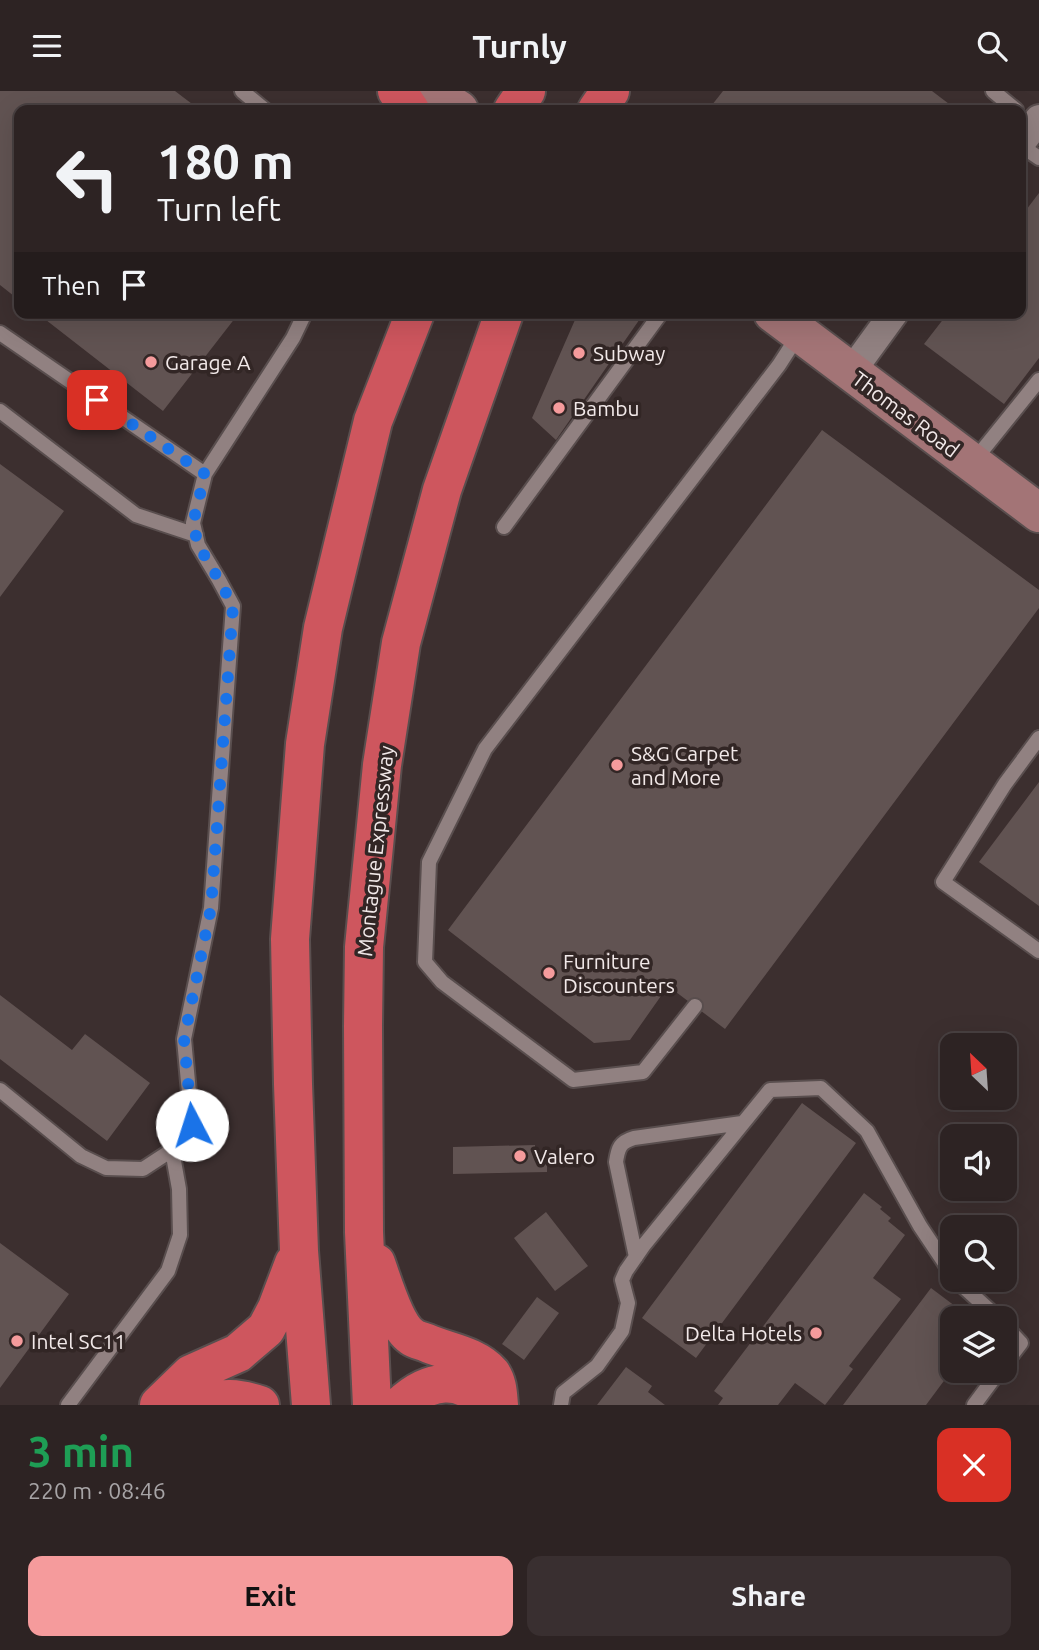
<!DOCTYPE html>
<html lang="en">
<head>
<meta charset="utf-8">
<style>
	body { margin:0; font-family:Ubuntu,sans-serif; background:#392f30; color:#f1f3f6; height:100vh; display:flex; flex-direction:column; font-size:26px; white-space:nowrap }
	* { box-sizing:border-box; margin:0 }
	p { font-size:23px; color:#a7a4a6 }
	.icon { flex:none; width:38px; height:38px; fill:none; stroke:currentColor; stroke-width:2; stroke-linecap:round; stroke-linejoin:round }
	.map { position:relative; height:1314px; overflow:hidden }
	.details { display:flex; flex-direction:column; background:#2d2323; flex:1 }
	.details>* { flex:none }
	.top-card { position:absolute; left:14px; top:14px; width:1012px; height:214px; border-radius:14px; box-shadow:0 7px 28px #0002,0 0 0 2px #484041; background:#2d2323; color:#f1f3f6; overflow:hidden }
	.needle { width:46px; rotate:335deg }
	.controls { position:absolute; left:940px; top:942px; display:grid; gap:14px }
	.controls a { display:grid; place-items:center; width:77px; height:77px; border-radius:14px; background:#2d2323; box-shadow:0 7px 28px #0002,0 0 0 2px #484041; font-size:35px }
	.pin { position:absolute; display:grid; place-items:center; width:60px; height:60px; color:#fff; margin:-30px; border-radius:14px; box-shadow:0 4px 10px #0006 }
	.me { position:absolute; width:77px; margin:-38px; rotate:355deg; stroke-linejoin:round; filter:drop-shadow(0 0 5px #0008) }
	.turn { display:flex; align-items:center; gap:24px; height:147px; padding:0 28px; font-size:32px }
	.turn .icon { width:91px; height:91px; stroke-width:2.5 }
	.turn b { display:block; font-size:49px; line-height:60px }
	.then { display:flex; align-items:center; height:66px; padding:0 28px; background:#0003; gap:14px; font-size:26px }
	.round { display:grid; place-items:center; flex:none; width:74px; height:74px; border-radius:14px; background:#392f30 }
	.summary { display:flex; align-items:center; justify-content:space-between; height:119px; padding:0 28px }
	h1 { font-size:42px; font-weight:700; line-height:52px; color:#1e9e55 }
	.primary-button { display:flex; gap:14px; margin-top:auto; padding:14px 28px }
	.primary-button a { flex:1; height:80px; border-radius:14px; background:#f59b9c; color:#111; font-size:28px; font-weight:700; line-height:80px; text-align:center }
	.primary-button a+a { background:#392f30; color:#f1f3f6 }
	header { display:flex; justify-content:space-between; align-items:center; height:91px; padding:0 28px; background:#2d2323; font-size:32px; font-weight:700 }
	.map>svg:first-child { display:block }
	.building { fill:#615352 }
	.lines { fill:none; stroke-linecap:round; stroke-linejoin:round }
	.lane-casing { stroke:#594e4e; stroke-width:18 }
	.street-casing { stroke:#594e4e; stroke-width:32 }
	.secondary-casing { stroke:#594e4e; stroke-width:42 }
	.highway-casing { stroke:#594e4e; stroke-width:42 }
	.lane { stroke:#918181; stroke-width:14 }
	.street { stroke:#918181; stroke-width:28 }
	.secondary { stroke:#a37476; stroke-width:38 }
	.highway { stroke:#ce565e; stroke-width:38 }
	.route { stroke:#1a73e8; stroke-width:12; stroke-dasharray:0 21.6 }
	.poi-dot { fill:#f59b9c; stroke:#322625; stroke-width:2.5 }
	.labels { text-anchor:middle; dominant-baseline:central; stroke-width:7; stroke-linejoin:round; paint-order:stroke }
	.poi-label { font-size:21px; fill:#f2e9e9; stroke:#322625; text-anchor:start }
	.street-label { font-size:21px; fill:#f2e9e9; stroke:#322625 }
</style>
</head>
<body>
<header><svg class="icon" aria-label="menu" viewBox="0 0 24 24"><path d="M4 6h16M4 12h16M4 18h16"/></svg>Turnly<svg class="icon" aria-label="search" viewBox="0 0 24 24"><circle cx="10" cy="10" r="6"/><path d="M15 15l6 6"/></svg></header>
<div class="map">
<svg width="1039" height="1314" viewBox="0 0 1039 1314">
	<rect width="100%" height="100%" fill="#3c2f2f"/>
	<path class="building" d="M 0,0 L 175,0 L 200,19 L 19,19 L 19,209 L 0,194 Z
		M 723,0 L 932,0 L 957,19 L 708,19 Z
		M 1039,102 L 1039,267 L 1004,313 L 924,253 L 948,222 L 1020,222 L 1020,127 Z
		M 37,222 L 239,222 L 163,320 Z
		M 578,222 L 644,222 L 556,349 L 532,327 Z
		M 822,339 L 1039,499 L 1039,517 L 725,938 L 668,895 L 630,949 L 594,952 L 448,839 Z
		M 0,373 L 64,420 L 0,506 Z
		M 1039,691 L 1039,815 L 979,771 Z
		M 0,904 L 72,959 L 85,943 L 150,992 L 107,1050 L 0,968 Z
		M 802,1012 L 856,1052 L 696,1267 L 642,1227 Z
		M 535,1054 L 535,1067 L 547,1066 L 547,1081 L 453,1083 L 453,1056 Z
		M 864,1102 L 882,1116 L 880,1118 L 891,1127 L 888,1130 L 905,1144 L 873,1187 L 901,1208 L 849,1275 L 853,1278 L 825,1314 L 795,1292 L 778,1314 L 718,1314 L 723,1307 L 714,1300 Z
		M 546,1121 L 588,1175 L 555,1200 L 514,1147 Z
		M 0,1152 L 69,1203 L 0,1297 Z
		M 931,1197 L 971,1227 L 952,1227 L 952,1279 L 926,1314 L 843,1314 Z
		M 537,1206 L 559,1222 L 524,1269 L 502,1253 Z
		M 626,1276 L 652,1295 L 648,1301 L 665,1314 L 597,1314 Z"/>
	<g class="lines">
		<defs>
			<path id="lane" d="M 242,0 L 265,19
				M 993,0 L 1016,19
				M 1020,54 L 1039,67
				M 0,242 L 205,383
				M 0,320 L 136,424 L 196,444
				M 973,371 L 1039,289
				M 504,436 L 661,222
				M 1039,647 L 1005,693 L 943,791 L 1039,860
				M 695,915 L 643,981 L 573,989 L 442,891 L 425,871 L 429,771 L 485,658 L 779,274 L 799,243
				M 0,999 L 81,1065 L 106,1077 L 143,1078 L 172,1059 L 192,1034 L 184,948 L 211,817 L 233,515 L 219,489 L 198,454 L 193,432 L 205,383 L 293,247 L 305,222
				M 636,1166 L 616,1071 C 618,1057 620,1051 634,1047 L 742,1032
				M 955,1188 L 998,1227
				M 1004,1234 L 1021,1252 L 1004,1274
				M 68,1314 L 168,1180 L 180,1144 L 179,1098 L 172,1059
				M 561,1314 L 563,1302 L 597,1275 L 622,1240 L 628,1212 L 622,1189 L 626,1180 L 644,1154 L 770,999 L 821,997 L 867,1040 L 920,1135 L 952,1183
				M 974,1314 L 1000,1279"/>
			<path id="street" d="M 1020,53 L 1039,28
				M 851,281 L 894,222"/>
			<path id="secondary" d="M 430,0 L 459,19
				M 773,222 L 1039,422"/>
			<path id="highway" d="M 397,0 L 410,19
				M 513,19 L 526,0
				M 597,19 L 610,0
				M 376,1172 C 383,1191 395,1235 412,1246 C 416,1249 422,1250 427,1252 C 448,1261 475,1264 491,1282 C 498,1291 498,1304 499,1314
				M 159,1314 L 191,1283 L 238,1262 L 266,1238 L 277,1217 L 294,1172
				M 200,1314 C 221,1305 239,1307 260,1314
				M 311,1314 L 299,1160 L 293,993 L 290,848 L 305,653 L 323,537 L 373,330 L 415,222
				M 372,1314 L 364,1141 L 363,935 L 364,856 L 382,674 L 401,552 L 442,399 L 504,222
				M 401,1314 C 427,1289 462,1282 486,1314"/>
		</defs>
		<use href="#lane" class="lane-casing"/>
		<use href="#street" class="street-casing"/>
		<use href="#secondary" class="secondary-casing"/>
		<use href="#highway" class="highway-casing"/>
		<use href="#lane" class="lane"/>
		<use href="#street" class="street"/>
		<use href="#secondary" class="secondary"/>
		<use href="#highway" class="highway"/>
	</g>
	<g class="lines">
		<path class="route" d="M 97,309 L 205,383 L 193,432 L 198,454 L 219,489 L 233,515 L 211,817 L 184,948 L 192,1034"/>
	</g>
	<g class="poi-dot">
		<circle cx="579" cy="262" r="7"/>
		<circle cx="151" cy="271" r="7"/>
		<circle cx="559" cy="317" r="7"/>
		<circle cx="617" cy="674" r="7"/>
		<circle cx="549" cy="882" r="7"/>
		<circle cx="520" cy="1065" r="7"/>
		<circle cx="816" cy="1242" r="7"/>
		<circle cx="17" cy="1250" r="7"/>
	</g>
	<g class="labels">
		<g class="poi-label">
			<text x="593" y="262">Subway</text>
			<text x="165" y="271">Garage A</text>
			<text x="573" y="317">Bambu</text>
			<text x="631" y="662">S&amp;G Carpet<tspan x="631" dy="24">and More</tspan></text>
			<text x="563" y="870">Furniture<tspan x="563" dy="24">Discounters</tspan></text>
			<text x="534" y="1065">Valero</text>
			<text x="802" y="1242" text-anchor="end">Delta Hotels</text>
			<text x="31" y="1250">Intel SC11</text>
		</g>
		<g class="street-label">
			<text transform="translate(906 323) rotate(37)">Thomas Road</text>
			<text transform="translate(375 760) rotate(-84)">Montague Expressway</text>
		</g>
	</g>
</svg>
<div class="controls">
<a><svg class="needle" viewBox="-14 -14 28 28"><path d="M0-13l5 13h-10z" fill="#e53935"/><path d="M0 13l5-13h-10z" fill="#a7a4a6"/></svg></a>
<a><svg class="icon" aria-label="sound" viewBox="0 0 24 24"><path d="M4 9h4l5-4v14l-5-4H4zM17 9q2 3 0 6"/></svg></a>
<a><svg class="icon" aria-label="search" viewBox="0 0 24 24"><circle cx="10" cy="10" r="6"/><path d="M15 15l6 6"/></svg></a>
<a><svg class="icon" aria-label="layers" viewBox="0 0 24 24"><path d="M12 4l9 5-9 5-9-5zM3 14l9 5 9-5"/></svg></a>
</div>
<div class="pin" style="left:97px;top:309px;background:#d93025"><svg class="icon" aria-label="arrive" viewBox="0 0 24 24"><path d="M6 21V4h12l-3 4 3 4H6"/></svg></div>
<svg class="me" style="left:192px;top:1034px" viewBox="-20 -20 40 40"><circle r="19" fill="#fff"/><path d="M0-13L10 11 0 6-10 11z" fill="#1a73e8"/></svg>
<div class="top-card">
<div class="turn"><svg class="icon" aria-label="left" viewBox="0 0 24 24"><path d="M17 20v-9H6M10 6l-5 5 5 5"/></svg><div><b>180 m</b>Turn left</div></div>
<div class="then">Then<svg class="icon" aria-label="arrive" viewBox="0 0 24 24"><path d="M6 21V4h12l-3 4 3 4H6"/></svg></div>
</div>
</div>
<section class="details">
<div class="summary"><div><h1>3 min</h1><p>220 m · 08:46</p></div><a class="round" style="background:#d93025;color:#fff"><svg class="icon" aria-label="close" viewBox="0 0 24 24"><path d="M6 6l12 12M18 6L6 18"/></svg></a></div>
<div class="primary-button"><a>Exit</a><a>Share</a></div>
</section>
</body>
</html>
